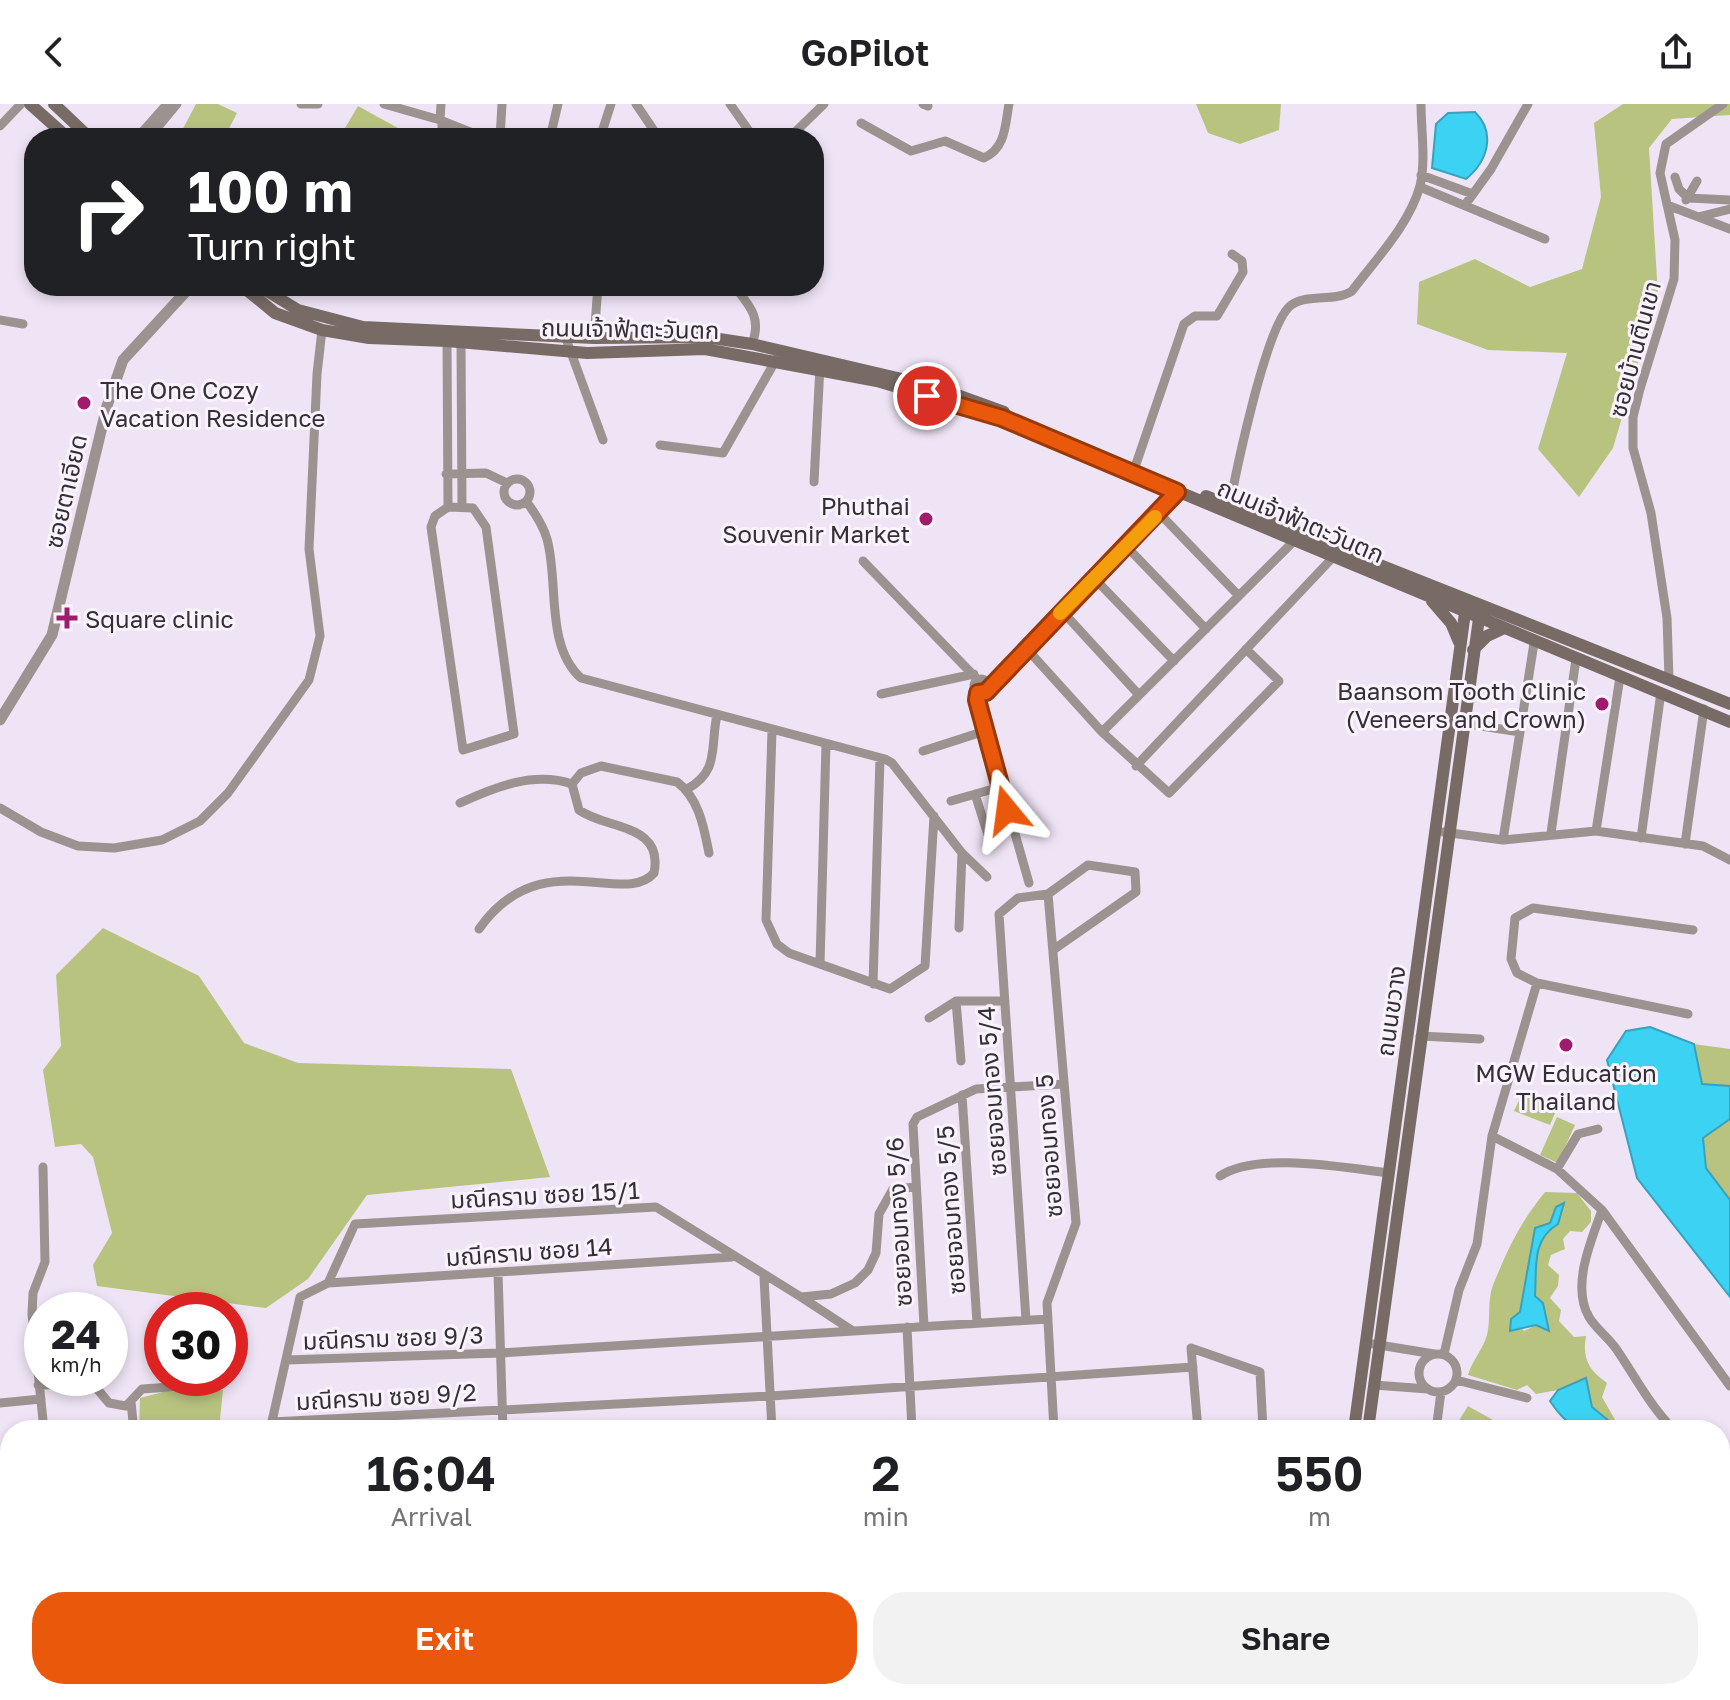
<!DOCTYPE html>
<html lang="en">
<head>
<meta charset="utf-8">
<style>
	body { margin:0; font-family:"Golos Text","Noto Sans Thai",sans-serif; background:#f2f2f2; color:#202124; height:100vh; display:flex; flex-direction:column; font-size:30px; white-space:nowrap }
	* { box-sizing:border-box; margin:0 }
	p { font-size:26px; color:#757577 }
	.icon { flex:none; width:44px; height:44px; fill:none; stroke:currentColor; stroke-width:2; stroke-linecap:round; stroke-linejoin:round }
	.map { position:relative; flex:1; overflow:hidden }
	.drawer { position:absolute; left:0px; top:1316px; width:1730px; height:280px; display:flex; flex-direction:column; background:#fff; border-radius:32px 32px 0 0; box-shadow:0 4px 12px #0003 }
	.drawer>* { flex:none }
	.hud { position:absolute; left:24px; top:24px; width:800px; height:168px; border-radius:32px; box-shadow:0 4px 12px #0003; background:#202124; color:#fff; overflow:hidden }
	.speed { position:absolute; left:24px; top:1188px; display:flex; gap:16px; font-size:40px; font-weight:700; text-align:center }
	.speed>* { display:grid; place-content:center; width:104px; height:104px; border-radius:50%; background:#fff; box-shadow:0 4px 12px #0003; line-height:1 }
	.speed small { font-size:20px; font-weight:400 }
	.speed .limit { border:12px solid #d22; background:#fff; color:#111 }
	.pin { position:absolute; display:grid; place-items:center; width:68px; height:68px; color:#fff; margin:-34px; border:4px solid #fff; border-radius:50%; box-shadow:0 2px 8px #0007 }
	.me { position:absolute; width:88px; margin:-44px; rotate:344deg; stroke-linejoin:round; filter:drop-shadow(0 0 6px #0008) }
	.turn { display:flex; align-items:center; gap:28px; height:168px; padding:0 32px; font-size:36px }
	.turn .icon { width:104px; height:104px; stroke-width:2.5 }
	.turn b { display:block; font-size:56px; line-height:68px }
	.eta { display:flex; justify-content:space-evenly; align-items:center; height:136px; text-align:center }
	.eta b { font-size:48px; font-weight:600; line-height:56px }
	.cta { display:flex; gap:16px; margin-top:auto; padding:16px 32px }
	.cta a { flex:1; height:92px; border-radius:32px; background:#ea580c; color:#fff; font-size:32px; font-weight:600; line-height:92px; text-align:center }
	.cta a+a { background:#f2f2f2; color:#202124 }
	header { display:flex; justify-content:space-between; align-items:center; height:104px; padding:0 32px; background:#fff; font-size:36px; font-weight:600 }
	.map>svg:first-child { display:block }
	.green { fill:#b9c380; fill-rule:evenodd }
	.water { fill:#3cd2f3; stroke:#39a1ba; stroke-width:2 }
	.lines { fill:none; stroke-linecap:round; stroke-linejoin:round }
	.minor { stroke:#9c9390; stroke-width:9 }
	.tertiary { stroke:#9c9390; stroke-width:11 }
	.secondary { stroke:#786b66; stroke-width:12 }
	.route-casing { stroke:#983908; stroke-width:20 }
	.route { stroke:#ea580c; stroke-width:14 }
	.slow { stroke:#f59e0b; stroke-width:14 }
	.poi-dot { fill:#9f1c6d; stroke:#faf3fd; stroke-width:3 }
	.labels { text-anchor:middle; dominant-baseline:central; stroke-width:6; stroke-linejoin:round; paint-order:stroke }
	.street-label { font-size:24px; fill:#332f35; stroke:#faf3fd }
	.poi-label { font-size:24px; fill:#332f35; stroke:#faf3fd; text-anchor:start }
</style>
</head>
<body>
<header><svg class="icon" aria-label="back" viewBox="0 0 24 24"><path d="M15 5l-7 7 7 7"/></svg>GoPilot<svg class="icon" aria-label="share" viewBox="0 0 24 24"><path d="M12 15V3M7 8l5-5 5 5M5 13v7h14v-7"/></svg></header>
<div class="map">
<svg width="1730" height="1596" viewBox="0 0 1730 1596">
	<rect width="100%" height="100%" fill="#efe4f5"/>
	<path class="green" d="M 196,0 L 218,0 L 237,9 L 224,34 L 178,34 Z
		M 1196,0 L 1281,0 L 1279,26 L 1240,40 L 1208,29 Z
		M 1623,0 L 1730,0 L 1730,11 L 1672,15 L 1649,44 L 1658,191 L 1613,344 L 1579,393 L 1538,345 L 1567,249 L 1488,246 L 1417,220 L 1419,178 L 1475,155 L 1530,183 L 1582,165 L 1601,93 L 1594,19 Z
		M 358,2 L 416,34 L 339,34 Z
		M 103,824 L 199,872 L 244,939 L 298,959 L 511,965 L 550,1073 L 367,1091 L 308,1175 L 266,1204 L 97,1182 L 93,1161 L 112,1129 L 93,1053 L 81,1040 L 55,1043 L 43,966 L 61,942 L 56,871 Z
		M 1694,940 L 1730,945 L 1730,982 L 1702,980 Z
		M 1523,988 L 1558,1002 L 1550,1021 L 1514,1007 Z
		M 1557,1013 L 1575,1021 L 1558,1059 L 1540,1051 Z
		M 1730,1015 L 1730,1096 L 1706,1064 L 1703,1034 Z
		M 1545,1088 L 1577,1089 L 1591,1107 L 1591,1118 L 1582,1128 L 1570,1127 L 1563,1135 L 1565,1145 L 1551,1151 L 1548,1161 L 1559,1171 L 1558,1182 L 1550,1194 L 1561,1206 L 1559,1217 L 1574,1233 L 1586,1232 C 1582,1255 1589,1266 1607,1279 L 1602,1293 L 1621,1326 L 1592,1303 L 1586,1274 L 1558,1286 L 1536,1290 L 1527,1281 L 1517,1286 L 1468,1271 C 1472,1257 1483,1245 1487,1231 C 1491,1216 1487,1196 1493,1181 C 1508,1145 1519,1120 1545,1088 ZM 1556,1103 L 1558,1120 C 1531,1137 1536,1164 1535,1192 L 1543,1199 L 1548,1227 L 1536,1221 L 1524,1227 L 1511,1215 L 1520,1209 L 1535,1124 L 1550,1119 Z
		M 223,1286 L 219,1326 L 139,1326 L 140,1294 L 163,1288 Z
		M 1468,1302 L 1511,1326 L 1453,1326 Z
		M 1720,1474 L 1730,1479 L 1730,1556 L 1720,1552 Z
		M 1720,1581 L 1730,1585 L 1730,1596 L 1398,1596 L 1393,1586 L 1720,1586 Z
		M 347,1586 L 496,1586 L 497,1596 L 337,1596 Z
		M 794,1586 L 892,1586 L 910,1596 L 778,1596 Z"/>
	<path class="water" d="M 1475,8 C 1496,29 1488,57 1466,75 L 1432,64 L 1436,20 L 1448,9 Z
		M 1650,923 L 1694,940 L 1702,980 L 1730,982 L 1730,1015 L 1703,1034 L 1706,1064 L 1730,1096 L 1730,1193 L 1637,1074 L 1607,956 L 1626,927 Z
		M 1564,1099 L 1558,1120 C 1531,1136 1537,1164 1535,1192 L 1543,1199 L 1549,1227 L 1536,1221 L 1510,1227 L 1511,1215 L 1520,1208 L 1535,1124 L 1550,1119 L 1556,1103 Z
		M 1586,1274 L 1592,1303 L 1620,1326 C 1582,1326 1572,1330 1550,1297 L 1558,1286 Z"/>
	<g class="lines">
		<path class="minor" d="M 301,0 L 318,0
			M 384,0 L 440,16 L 485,34
			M 636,0 L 659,34
			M 730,0 L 754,34
			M 923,0 L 928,2
			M 440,16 L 441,0
			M 442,17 L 442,34
			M 861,19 L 911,47 L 945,37 L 984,54 C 1006,44 1005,21 1009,0
			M 0,22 L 21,0
			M 137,34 L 167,0
			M 149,34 L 177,0
			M 500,34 L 502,0
			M 550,34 L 558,0
			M 600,34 L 611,0
			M 789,34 L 824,0
			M 1421,71 L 1470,89
			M 1675,73 L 1679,85 L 1688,94 L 1730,96
			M 1420,83 L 1545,135
			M 1686,96 L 1697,77
			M 1465,101 L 1491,65 L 1528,0
			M 1667,101 L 1730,125
			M 1698,113 L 1730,105
			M 734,182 C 750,202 762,214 752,240
			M 0,216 L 23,220
			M 565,232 L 603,336
			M 594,234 L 598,182
			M 447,237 L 448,403
			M 461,238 L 462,403
			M 660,341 L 723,349 L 777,254
			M 1135,363 L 1184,220 L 1195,212 L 1217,212 L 1243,168 L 1242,157 L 1232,150
			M 446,370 L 486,369 L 507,379
			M504 388a13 13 0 1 1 26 0a13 13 0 1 1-26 0Z
			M 814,378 L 820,262
			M 526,397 C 535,409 543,421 547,435 C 559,478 545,542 581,574 L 885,655 L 892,659 L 962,749 L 987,773
			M 1230,400 C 1237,363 1265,229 1288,204 C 1303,188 1334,199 1352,187 C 1376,155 1409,121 1420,82 C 1426,57 1421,25 1421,0
			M 448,403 L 473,404 L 486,423 L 514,630 L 463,646 L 431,423 L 435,412 Z
			M 1159,409 L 1239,492
			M 1126,442 L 1206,525
			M 863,457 L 978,576
			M 1094,474 L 1174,557
			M 1062,507 L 1139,591
			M 1026,544 L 1102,628 L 1169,689 L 1279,577 L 1246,545
			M974 582a7 7 0 1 1 14 0a7 7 0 1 1-14 0Z
			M 1669,575 L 1667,514 L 1651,409 L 1633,344 L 1633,313 L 1640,285 L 1674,175 L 1675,136 L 1660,69 L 1666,40 L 1723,0
			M 988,582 L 1177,388
			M 978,589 L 977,596 L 1029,779
			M 881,590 L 974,570
			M 1462,619 L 1520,628
			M 772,627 L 766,816 L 777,840 L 789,849 L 890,885 L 925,862 L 934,712
			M 1102,628 L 1294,437
			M 923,647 L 985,627
			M 1136,662 L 1337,449
			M 687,685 C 720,667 710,643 717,611
			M 975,690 L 988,731
			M 951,697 L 1000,683
			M 460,699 C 495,683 534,667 572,680
			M 0,704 L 41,728 L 78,742 L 114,744 L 162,736 L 200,717 L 228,689 L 309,576 L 320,532 L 309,445 L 317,270 L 322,226
			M 1596,727 L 1620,573
			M 1443,728 L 1503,736 L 1596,727 L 1703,742 L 1730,756
			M 1551,729 L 1576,555
			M 1641,734 L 1661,588
			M 1503,736 L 1534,539
			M 1685,740 L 1704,605
			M 1048,790 L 1076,1119 L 1047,1199 L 1054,1326
			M 1048,790 L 1088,761 L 1135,768 L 1136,788 L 1053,846
			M 959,824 L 962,749
			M 479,825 C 541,737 624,804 654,769 C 664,719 607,726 579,706 L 572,680 L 581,669 L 601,662 L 677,678 C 699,694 704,724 709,749
			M 820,860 L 826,640
			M 873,880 L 880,654
			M 956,897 L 961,957
			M 1688,910 L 1537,879 L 1517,869 L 1511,855 L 1515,814 L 1533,804 L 1693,826
			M 929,914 L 956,897 L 1005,897
			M 1420,932 L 1480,935
			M 962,991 L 977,1219
			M 1492,1032 L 1557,1065 L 1602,1106 L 1730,1282
			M 43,1063 L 45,1158 L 33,1189 L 32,1210 L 44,1326
			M 1557,1065 L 1578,1030 L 1598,1025
			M 1220,1072 C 1257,1047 1346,1064 1390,1069
			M 1602,1106 C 1591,1137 1571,1182 1589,1213 C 1596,1225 1609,1234 1617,1246 C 1636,1274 1650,1302 1674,1326
			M 498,1169 L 503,1326
			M 764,1173 L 772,1326
			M 328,1179 L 732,1153
			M 801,1193 L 853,1227
			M 1026,1216 L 999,810 L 1018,794 L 1048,790
			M 924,1222 L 913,1020 L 917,1013 L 976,985 L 1064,980
			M 907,1223 L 912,1326
			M 1373,1240 L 1434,1250
			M1419 1269a19 19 0 1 1 38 0a19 19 0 1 1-38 0Z
			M 1444,1250 L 1459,1186 L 1477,1140 L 1492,1032 L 1537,879
			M 286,1256 L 500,1249 L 1048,1215
			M 1456,1276 L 1527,1294
			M 38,1281 L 93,1280 L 109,1299 L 126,1302 L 142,1285 L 201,1281 L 205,1274
			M 1374,1281 L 1428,1285
			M 0,1299 L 41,1295
			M 272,1318 L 771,1292 L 1193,1263
			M 130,1326 L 133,1318 L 131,1298
			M 270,1326 L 300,1193 L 328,1179 L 355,1120 L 656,1103 L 801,1193 L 831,1190 L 855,1179 L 868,1166 L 876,1149 L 879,1110 L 893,1085 L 916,1083
			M 1198,1326 L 1191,1244 L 1260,1268 L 1263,1326
			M 1436,1326 L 1441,1288
			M 1720,1367 L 1730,1371
			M 0,1385 L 10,1387
			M 1720,1542 L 1730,1545
			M 57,1586 L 59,1596
			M 88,1596 L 106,1586
			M 197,1596 L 215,1586
			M 282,1596 L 293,1586
			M 1395,1596 L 1396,1586
			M 1520,1596 L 1525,1586"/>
		<path class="tertiary" d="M 0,616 L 52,531 L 107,302 L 123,256 L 191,182"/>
		<path class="secondary" d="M 30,0 L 68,34
			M 54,0 L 90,34
			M 242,182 L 275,209 L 322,226 L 369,234 L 447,237 L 587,249 L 705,245 L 877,277 L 1002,314 L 1730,618
			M 259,182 L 298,206 L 363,223 L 594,234 L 706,233 L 752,240 L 932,282 L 1004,308
			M 1206,392 L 1730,600
			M 1432,497 L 1451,519 L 1459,538
			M 1473,546 L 1487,532 L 1502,525
			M 1354,1326 L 1466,501
			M 1368,1326 L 1480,507
			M 1319,1596 L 1320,1586
			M 1333,1596 L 1334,1586"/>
	</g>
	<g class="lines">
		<defs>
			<path id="route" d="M 927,292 L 1002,314 L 1177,388 L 986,588 L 978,589 L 977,596 L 1007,706"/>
		</defs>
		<use href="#route" class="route-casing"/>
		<use href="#route" class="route"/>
		<path class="slow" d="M 1060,509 L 1155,413"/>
	</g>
	<g class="poi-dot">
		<circle cx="84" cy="299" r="8"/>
		<circle cx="926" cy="415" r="8"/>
		<path d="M63 502h8v8h8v8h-8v8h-8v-8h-8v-8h8z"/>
		<circle cx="1602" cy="600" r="8"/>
		<circle cx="1566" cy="941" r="8"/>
	</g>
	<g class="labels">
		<g class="street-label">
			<text transform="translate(630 224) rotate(1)">ถนนเจ้าฟ้าตะวันตก</text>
			<text transform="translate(1634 245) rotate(-75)">ซอยบ้านตีนเขา</text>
			<text transform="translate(65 387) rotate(-77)">ซอยตาเอียด</text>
			<text transform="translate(1301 416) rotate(23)">ถนนเจ้าฟ้าตะวันตก</text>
			<text transform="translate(1390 907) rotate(-82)">ถนนขวาง</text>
			<text transform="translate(991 987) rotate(-94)">ซอยจอมทอง 5/4</text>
			<text transform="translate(1048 1042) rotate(-94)">ซอยจอมทอง 5</text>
			<text transform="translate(545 1090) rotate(-3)">มณีคราม ซอย 15/1</text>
			<text transform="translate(950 1106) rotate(-94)">ซอยจอมทอง 5/5</text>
			<text transform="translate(898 1118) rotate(-93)">ซอยจอมทอง 5/6</text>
			<text transform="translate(529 1147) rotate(-4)">มณีคราม ซอย 14</text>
			<text transform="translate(393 1233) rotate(-2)">มณีคราม ซอย 9/3</text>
			<text transform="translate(386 1292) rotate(-3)">มณีคราม ซอย 9/2</text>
		</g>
		<g class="poi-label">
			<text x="100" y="285">The One Cozy<tspan x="100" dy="28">Vacation Residence</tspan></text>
			<text x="910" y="401" text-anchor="end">Phuthai<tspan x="910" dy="28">Souvenir Market</tspan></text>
			<text x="85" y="514">Square clinic</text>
			<text x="1586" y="586" text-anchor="end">Baansom Tooth Clinic<tspan x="1586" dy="28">(Veneers and Crown)</tspan></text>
			<text x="1566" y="968" text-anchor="middle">MGW Education<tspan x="1566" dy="28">Thailand</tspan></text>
		</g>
	</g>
</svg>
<div class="speed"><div>24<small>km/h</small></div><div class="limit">30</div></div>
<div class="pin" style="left:927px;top:292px;background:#d93025"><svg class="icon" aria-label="arrive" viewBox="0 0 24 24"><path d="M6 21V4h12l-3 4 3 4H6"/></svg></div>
<svg class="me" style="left:1007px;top:706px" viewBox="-20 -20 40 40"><path d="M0-17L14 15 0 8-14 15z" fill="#ea580c" stroke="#fff" stroke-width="4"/></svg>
<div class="hud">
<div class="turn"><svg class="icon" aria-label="right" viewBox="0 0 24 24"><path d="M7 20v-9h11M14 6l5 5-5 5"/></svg><div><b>100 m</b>Turn right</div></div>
</div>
<section class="drawer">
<div class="eta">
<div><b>16:04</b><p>Arrival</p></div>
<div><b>2</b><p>min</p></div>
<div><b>550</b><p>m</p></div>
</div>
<div class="cta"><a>Exit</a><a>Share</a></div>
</section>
</div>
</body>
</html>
